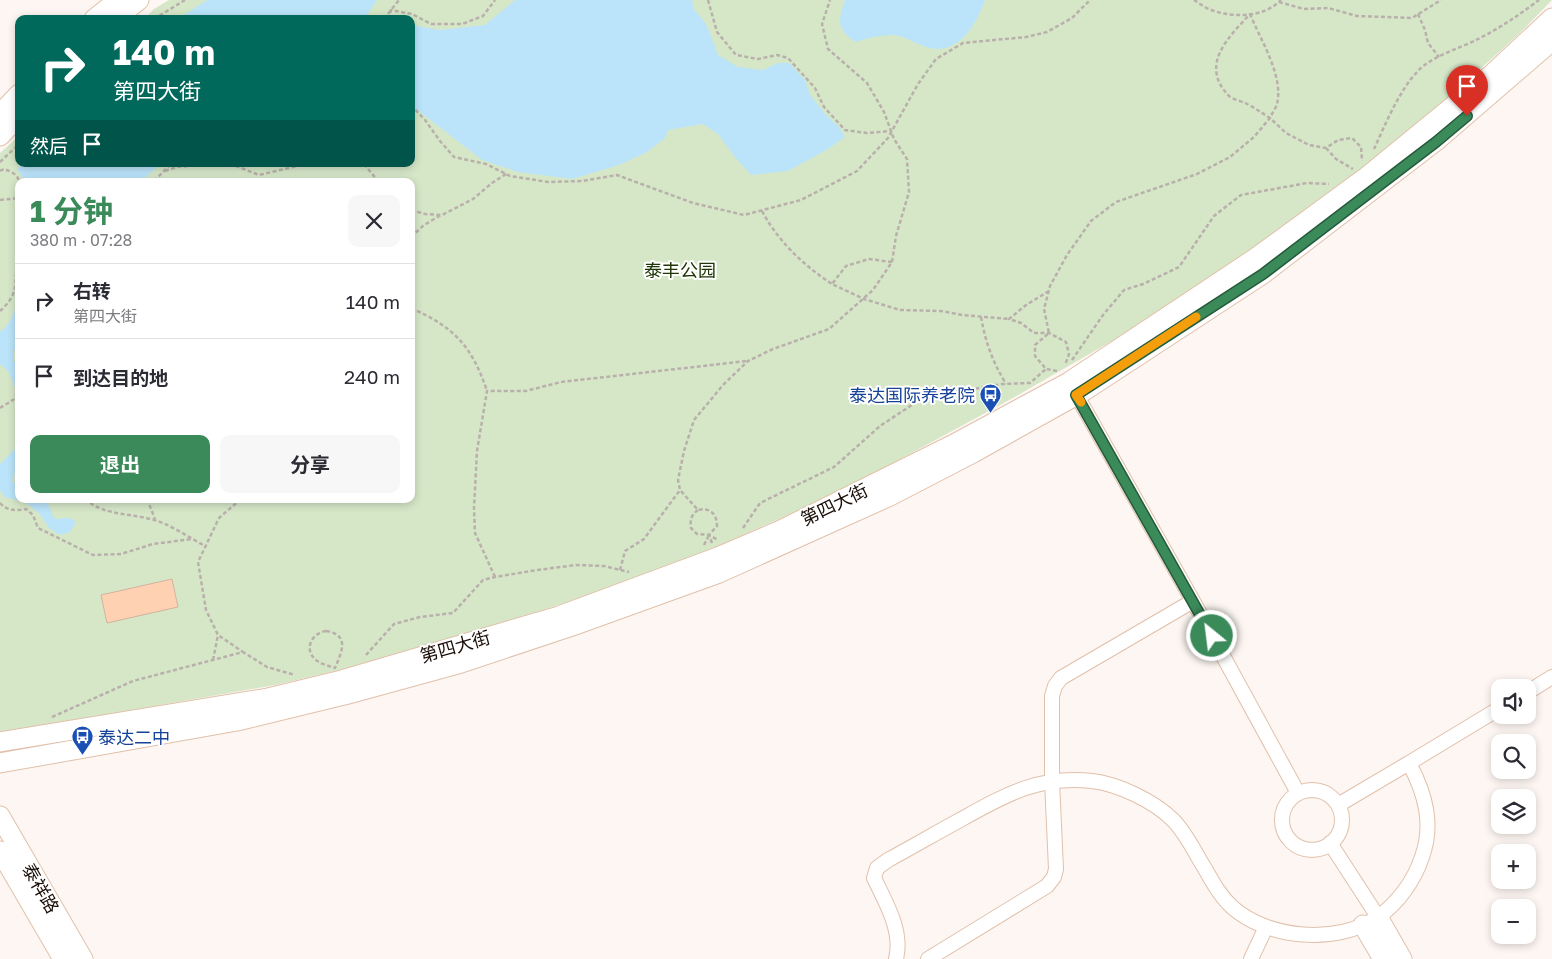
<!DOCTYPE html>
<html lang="zh">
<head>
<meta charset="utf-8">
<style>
	body { margin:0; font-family:"Golos Text","Noto Sans SC",sans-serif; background:#f7f7f7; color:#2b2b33; height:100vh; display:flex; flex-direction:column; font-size:19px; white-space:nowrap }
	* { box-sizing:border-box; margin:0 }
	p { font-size:16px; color:#7c7c81 }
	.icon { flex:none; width:28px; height:28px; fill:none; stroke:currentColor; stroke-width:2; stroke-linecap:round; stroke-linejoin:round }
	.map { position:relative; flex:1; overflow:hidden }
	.drawer { position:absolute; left:15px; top:178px; width:400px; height:325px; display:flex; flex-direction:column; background:#fff; border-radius:10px; box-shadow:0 2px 8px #0003 }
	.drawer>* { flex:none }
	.top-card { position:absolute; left:15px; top:15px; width:400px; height:152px; border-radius:10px; box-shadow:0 2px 8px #0003; background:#00695c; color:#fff; overflow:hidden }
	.buttons { position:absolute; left:1491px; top:679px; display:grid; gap:10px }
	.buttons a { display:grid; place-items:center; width:45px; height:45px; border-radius:10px; background:#fff; box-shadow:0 2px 8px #0003; font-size:25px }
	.pin { position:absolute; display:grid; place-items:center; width:42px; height:42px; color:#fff; margin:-51px -21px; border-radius:50% 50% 50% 0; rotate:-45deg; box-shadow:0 0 5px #0007 }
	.pin .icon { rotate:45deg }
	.me { position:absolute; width:55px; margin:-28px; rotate:331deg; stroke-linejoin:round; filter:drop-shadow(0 0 4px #0008) }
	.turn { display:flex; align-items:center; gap:18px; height:105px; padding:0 15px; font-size:22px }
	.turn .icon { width:65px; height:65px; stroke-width:2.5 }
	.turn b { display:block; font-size:35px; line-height:42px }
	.then { display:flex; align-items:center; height:48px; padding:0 15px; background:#0003; gap:10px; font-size:19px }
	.round { display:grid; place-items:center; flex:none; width:52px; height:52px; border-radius:10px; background:#f7f7f7 }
	.headline { display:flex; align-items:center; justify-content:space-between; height:85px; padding:0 15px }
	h1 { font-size:30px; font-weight:700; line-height:38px; color:#3a8a5a }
	.action { display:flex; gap:10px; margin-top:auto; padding:10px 15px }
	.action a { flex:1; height:58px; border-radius:10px; background:#3a8a5a; color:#fff; font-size:20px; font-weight:700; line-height:58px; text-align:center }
	.action a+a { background:#f7f7f7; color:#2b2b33 }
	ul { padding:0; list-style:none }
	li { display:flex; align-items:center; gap:15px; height:75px; padding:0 15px; border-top:1px solid #e1e1e2 }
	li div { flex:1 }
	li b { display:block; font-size:19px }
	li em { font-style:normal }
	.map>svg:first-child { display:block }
	.green { fill:#d6e7c8; fill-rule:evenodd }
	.water { fill:#bbe4fa }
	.building { fill:#fed1b2; stroke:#d3b39d }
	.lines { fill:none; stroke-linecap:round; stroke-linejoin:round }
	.street-casing { stroke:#e1c0aa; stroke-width:16 }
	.secondary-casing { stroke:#e1c0aa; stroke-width:21 }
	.path { stroke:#b9b0ab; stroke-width:2.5; stroke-dasharray:4 2.5; stroke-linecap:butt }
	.street { stroke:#fff; stroke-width:14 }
	.secondary { stroke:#fff; stroke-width:19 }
	.route-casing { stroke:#265a3a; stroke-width:12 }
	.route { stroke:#3a8a5a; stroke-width:9 }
	.slow { stroke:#f59e0b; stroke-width:9 }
	.labels { text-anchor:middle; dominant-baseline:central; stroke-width:4; stroke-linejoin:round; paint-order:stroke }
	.park-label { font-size:18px; fill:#203607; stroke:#fff }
	.transit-label { font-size:18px; fill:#164399; stroke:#fff; text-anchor:end }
	.street-label { font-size:18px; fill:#1a0e07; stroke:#fff }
</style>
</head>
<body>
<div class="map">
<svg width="1552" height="959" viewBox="0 0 1552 959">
	<rect width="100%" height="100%" fill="#fdf6f2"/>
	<path class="green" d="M 169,0 L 1552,0 L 1519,34 L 1448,98 L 1333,192 L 1222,270 L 1138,326 L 1011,399 L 838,493 L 663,570 L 616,587 L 447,640 L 364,664 L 275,685 L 12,731 L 0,732 L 0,153 L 19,136 L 19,164 L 411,164 L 411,19 L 144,19 L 154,9 ZM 19,181 L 411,181 L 411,499 L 19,499 Z"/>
	<path class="water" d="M 207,0 L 377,0 L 364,19 L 178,19 Z
		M 515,0 L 692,0 L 694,9 L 706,24 L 718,55 L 738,67 L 763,70 L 778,63 L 789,63 L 805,80 L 810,95 L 826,115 L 839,127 L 845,137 L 828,149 L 788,171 L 751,175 L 734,156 L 719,135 L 703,124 L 668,130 L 665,138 L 647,152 L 619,165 L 572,179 L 518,172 L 482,160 L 411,105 L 411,25 L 440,30 L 485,25 Z
		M 845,0 L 985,0 C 976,25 958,57 926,47 C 915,44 904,35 893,35 C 880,35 868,38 856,42 C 836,30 838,20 845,0 Z
		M 22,164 L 161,164 L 141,181 L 25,181 L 17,169 Z
		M 19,297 L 19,341 L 14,351 L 13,360 L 19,368 L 19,396 L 8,371 L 0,364 L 0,332 C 12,323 15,310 19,297 Z
		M 19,445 L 19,465 L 17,466 L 12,481 L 19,486 L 19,499 L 46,499 L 54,519 L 70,518 L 76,522 L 70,532 L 60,535 L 49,528 L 40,514 L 25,502 L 4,497 L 0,490 L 0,464 Z"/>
	<path class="building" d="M 172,579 L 178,607 L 107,623 L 101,595 Z"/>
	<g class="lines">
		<defs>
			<path id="street" d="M 1072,387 L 1193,601 L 1298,793
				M 1528,692 L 1552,677
				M1282 820a30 30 0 1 1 60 0a30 30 0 1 1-60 0Z
				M 1338,805 L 1409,763
				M 1330,843 L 1378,917
				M 896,959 C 903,931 886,903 874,878 L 877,868 L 888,860 C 912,847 936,833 960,820 C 1005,795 1039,775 1092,781 C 1118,784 1154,801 1173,820 C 1186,833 1194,851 1204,867 C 1212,881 1220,896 1232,907 C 1268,939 1337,945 1378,917 C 1398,903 1414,881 1422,857 C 1434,824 1425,793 1409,763 L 1500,708
				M 928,959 L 1047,886 L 1054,877 L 1056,869 L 1052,781 L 1052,696 L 1055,686 L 1061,678 L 1193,601
				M 1251,959 L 1266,927"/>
			<path id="secondary" d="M 94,19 L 118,0
				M 115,19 L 139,0
				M 0,114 L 19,94
				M 0,136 L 19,116
				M 0,742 L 268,698 L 338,681 L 559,616 L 718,557 L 781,530 L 952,445 L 1069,382 L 1257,257 L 1365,178 L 1492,74 L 1552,18
				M 0,763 L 237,721 L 348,694 L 461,663 L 572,626 L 719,573 L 890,496 L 973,453 L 1084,391 L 1263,274 L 1436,141 L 1552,41
				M 0,816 L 83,959
				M 0,851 L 63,959
				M 1378,917 L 1402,959
				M 1363,925 L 1383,959"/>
		</defs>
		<use href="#street" class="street-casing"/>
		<use href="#secondary" class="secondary-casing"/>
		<path class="path" d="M 708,0 L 717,32 L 736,55 L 758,59 L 777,55 L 788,58 L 815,88 L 824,107 L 845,130 L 867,133 L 891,131
			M 1194,0 C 1199,3 1205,8 1211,10 C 1234,18 1263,18 1281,0
			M 1279,2 L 1304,9 L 1328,8 L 1357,16 L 1412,18 L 1441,0
			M 1250,14 C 1260,39 1284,76 1277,104 C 1276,108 1272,113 1270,118 C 1262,113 1255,108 1247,104 C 1242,101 1234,100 1229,96 C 1199,65 1228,38 1250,14 Z
			M 1418,14 L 1425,30 L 1428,43 L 1439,57
			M 154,19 L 185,0
			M 384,19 L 399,0
			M 389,19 L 391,10 L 412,14 L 431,24 L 462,24 L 483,16 L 495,0
			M 411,105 L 425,120 L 440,141 L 454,157 L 486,164 L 510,176 L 548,182 L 582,181 L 617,175 L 693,203 L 744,215 L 801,200 L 857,171 L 888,138 L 918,84 L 936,59 L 963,43 L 1026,37 L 1047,32 L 1072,18 L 1090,0
			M 1326,148 L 1336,159 L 1353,169
			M 1374,149 C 1385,125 1399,91 1417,72 C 1431,56 1459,49 1478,39 C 1500,28 1519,15 1539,0
			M 0,162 L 19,144
			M 357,164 L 364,165
			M 364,164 L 378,181
			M 0,171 L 4,169 C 12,172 17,174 19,181
			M 165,171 L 177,167 L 211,164 L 236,166 L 259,175 L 306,164
			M 154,181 L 171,164
			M 0,200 L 19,198
			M 411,210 L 425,214 L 442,215 L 473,199 L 492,183 L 506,174
			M 762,211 C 778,241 803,265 832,284
			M 411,237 L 424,225 L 441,215
			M 892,262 L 869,259 L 846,266 L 832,284 L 864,299 L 900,310 L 941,311 L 962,315 L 1009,319
			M 1049,291 L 1026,305 L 1009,319 L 1021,323 L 1034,333 L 1049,333 L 1066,342 L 1069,354 L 1065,365
			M 411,308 C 454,327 472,346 487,391
			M 0,311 C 7,305 14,296 15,287 C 16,279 15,271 19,263
			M 981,317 C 986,344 992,360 1006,384
			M 1072,360 L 1103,315 L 1124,290 L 1143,284 L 1179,267 L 1214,216 L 1241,195 L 1307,183 L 1329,184
			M 1057,371 L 1046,369 L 1035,356 L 1035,345 L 1049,333 L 1044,309 L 1050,286 L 1067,255 L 1091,221 L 1116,202 L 1197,174 L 1230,157 L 1254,137 L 1270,118 L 1286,133 L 1309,145 L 1326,148 L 1338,140 L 1352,138 L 1361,147 L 1362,161
			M 0,408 L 16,398 L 16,389 L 19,387
			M 85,499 C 103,515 127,513 150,519 C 167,522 190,538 205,546
			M 147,499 L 155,519
			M 241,499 L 219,518 L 198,562 L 206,610 L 218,635 L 243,652
			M 0,503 C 7,511 16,511 26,509 L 33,515 L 38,528 L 93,555 L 121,554 L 153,544 L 192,539
			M 698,510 C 691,515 690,520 691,528 L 697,534 L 709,535 L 718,540
			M 743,528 L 760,503 L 834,467 L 880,426 L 930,393 L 968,390 L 1002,384 L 1030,383 L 1046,369
			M 712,543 L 709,535 L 717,526 C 717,514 710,507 698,510 L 680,490 L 678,480 L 684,451 L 694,420 L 723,385 L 748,361 L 773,349 L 829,329 L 873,290 L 892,262 L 896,236 L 909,192 L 907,159 L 894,139 L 884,112 L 867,83 L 828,49 L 822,24 L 830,0
			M 704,545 L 709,535
			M 620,570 L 625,551 L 644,539 L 680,490
			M 495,577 L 475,533 L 474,508 L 477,451 L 487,391 L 526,391 L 561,382 L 747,361
			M 326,631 C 351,635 341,653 335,668 C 329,666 321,664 316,660 C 303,649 312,633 326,631 Z
			M 366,655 L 394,624 L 420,617 L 453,613 L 483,580 L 495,577 L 537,570 L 576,565 L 604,566 L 629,572
			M 213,660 L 218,635
			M 52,717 L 133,681 L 243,652 L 267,667 L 295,675"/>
		<use href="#street" class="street"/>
		<use href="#secondary" class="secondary"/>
	</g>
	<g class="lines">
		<defs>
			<path id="route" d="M 1212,636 L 1076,395 L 1263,274 L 1436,142 L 1467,116"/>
		</defs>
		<use href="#route" class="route-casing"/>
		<use href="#route" class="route"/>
		<path class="slow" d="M 1081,402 L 1076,395 L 1196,317"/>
	</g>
	<defs>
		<symbol id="bus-pin" viewBox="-11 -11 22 30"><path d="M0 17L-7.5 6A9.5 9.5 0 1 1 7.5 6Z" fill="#1a4fb4" stroke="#fff"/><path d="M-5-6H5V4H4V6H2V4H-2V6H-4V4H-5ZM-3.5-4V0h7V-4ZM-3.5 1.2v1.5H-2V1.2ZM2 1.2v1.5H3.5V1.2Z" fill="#fff"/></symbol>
	</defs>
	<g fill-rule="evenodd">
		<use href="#bus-pin" x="978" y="382" width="25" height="34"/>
		<use href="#bus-pin" x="70" y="724" width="25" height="34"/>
	</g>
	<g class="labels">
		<g class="park-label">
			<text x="680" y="270">泰丰公园</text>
		</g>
		<g class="transit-label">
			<text x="975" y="395">泰达国际养老院</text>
			<text x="98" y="737" text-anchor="start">泰达二中</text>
		</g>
		<g class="street-label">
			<text transform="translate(834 504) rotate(-26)">第四大街</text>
			<text transform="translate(455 646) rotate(-16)">第四大街</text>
			<text transform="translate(41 888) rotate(60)">泰祥路</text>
		</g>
	</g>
</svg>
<div class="buttons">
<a><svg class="icon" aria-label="sound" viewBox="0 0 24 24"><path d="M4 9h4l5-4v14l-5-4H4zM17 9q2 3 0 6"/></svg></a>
<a><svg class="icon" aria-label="search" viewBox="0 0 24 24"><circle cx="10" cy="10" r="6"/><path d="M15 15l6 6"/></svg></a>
<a><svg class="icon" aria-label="layers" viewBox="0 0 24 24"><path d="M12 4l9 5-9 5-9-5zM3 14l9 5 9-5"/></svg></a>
<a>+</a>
<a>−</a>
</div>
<div class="pin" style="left:1467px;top:116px;background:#d93025"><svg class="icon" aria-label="arrive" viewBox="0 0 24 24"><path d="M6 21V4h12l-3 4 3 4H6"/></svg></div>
<svg class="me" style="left:1212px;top:636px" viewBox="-20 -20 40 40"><circle r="17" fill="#3a8a5a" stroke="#fff" stroke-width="3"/><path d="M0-11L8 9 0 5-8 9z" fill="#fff"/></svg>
<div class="top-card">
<div class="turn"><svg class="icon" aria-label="right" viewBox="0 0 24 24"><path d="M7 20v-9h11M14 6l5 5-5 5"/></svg><div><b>140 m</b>第四大街</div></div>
<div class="then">然后<svg class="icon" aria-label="arrive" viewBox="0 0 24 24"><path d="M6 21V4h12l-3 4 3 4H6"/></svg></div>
</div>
<section class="drawer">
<div class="headline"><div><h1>1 分钟</h1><p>380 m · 07:28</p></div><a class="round"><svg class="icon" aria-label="close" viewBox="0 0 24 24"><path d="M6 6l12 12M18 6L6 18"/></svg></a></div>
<ul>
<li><svg class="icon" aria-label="right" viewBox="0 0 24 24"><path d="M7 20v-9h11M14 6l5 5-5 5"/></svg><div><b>右转</b><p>第四大街</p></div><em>140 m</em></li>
<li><svg class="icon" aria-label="arrive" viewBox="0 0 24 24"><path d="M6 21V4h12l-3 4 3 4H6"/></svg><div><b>到达目的地</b></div><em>240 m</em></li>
</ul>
<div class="action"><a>退出</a><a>分享</a></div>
</section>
</div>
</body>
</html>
